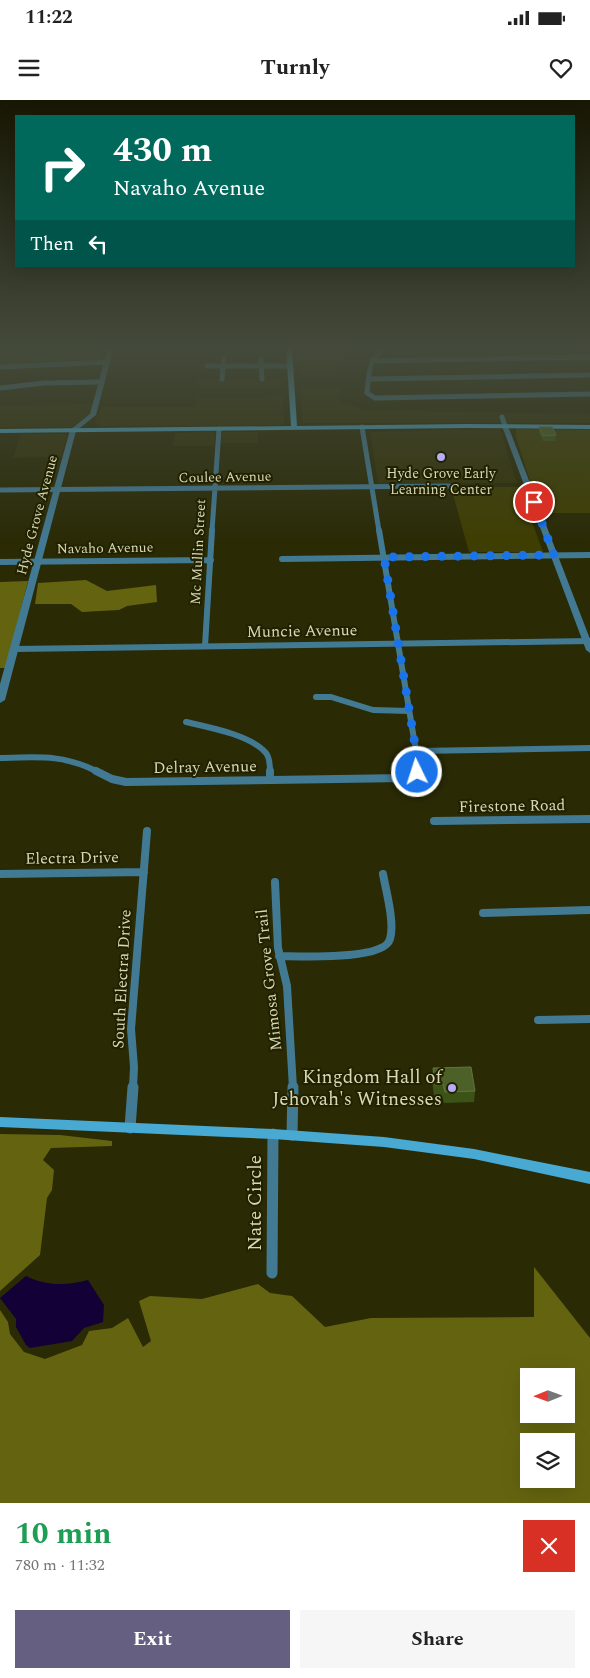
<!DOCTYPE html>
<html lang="en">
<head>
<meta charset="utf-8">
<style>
	body { margin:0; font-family:Spectral,serif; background:#f6f6f6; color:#222; height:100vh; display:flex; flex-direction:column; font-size:19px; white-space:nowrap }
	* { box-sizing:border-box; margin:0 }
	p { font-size:16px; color:#767676 }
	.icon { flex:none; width:28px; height:28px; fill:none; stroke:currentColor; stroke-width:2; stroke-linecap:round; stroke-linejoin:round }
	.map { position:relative; height:1403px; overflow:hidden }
	.drawer { display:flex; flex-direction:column; background:#fff; flex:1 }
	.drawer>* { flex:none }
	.hud { position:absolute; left:15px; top:15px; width:560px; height:152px; border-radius:0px; box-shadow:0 5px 20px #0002; background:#00695c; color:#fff; overflow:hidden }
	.needle { width:32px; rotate:269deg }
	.fabs { position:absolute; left:520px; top:1268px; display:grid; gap:10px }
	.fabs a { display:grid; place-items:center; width:55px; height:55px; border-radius:0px; background:#fff; box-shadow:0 5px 20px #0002; font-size:25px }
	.pin { position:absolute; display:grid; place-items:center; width:42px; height:42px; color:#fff; margin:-21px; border:2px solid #fff; border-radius:50%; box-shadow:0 1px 5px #0007 }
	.me { position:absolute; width:55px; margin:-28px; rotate:356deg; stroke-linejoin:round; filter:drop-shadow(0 0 4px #0008) }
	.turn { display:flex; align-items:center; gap:18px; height:105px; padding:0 15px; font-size:22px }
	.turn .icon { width:65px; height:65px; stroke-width:2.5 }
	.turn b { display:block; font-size:35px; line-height:42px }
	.then { display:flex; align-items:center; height:48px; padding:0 15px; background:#0003; gap:10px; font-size:19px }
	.round { display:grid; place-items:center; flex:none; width:52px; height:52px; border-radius:0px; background:#f6f6f6 }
	.head { display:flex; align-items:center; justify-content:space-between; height:85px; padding:0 15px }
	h1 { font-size:30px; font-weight:700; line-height:38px; color:#1e9e55 }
	.button { display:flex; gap:10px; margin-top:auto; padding:10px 15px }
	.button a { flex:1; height:58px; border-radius:0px; background:#656082; color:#fff; font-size:20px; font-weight:700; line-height:58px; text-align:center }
	.button a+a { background:#f6f6f6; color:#222 }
	.status { display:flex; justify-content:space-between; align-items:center; height:35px; padding:0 25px; background:#fff; direction:ltr }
	.status svg { height:14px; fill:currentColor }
	header { display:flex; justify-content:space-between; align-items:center; height:65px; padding:0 15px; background:#fff; font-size:22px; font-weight:700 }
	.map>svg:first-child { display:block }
	.built { fill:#323207 }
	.green { fill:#3e3e02 }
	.forest { fill:#646410; fill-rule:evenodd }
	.water { fill:#120036 }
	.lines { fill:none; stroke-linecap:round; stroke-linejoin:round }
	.minor-far3 { stroke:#427a94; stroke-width:5 }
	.minor-far2 { stroke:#427a94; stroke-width:6 }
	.minor-far1 { stroke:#427a94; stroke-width:8 }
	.minor { stroke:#427a94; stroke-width:11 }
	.tertiary { fill:#427a94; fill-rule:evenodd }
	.secondary { fill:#48a9d2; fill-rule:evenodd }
	.wall { fill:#3c5316 }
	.building { fill:#4c6127; stroke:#62743e }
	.route { stroke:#1a73e8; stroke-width:9; stroke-dasharray:0 16.2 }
	.poi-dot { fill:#b6acf8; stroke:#212100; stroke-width:2 }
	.labels { text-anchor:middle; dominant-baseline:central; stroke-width:4; stroke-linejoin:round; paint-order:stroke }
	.far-poi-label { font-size:14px; fill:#d7d8b6; stroke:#212100 }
	.far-street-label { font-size:14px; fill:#d7d8b6; stroke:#212100 }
	.street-label { font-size:16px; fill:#d7d8b6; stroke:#212100 }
	.near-poi-label { font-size:19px; fill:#d7d8b6; stroke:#212100; text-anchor:end }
	.near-street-label { font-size:19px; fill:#d7d8b6; stroke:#212100 }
</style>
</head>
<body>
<div class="status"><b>11:22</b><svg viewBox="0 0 49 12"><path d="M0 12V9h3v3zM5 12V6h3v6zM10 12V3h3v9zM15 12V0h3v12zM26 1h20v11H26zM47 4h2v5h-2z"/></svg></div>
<header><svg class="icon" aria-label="menu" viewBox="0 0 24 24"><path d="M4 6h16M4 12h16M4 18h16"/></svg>Turnly<svg class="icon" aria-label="heart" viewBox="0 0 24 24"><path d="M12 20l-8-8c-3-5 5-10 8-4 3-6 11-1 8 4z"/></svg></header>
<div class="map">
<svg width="590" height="1403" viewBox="0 0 590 1403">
	<rect width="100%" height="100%" fill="#2a2a05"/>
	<path class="built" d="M 297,247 L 345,247 L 341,278 L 299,278 Z
		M 198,280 L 282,280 L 282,286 L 198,287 Z
		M 340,288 L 339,301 L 365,310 L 590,314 L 590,323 L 303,323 L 300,289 Z
		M 283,297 L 284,324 L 281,325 L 99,326 L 95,322 L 101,307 L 195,307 L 196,298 Z
		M 94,304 L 90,315 L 73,327 L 0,327 L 0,305 Z
		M 497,329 L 500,330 L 517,383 L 378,384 L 370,332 Z
		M 212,332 L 215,334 L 214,346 L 173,346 L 175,333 Z
		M 223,332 L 258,332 L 258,343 L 218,343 L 219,337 Z
		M 21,334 L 66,334 L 67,335 L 62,357 L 13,358 Z"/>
	<path class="green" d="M 0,247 L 102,247 L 99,261 L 0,264 Z
		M 516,329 L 590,330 L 590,413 L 543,413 L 531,384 L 516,337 Z
		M 451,387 L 519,387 L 543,452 L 469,452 Z"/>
	<path class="forest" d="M 86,480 L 107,491 L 156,485 L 157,502 L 127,506 L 119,510 L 82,512 L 71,504 L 35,504 L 38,483 Z
		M 28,481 L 6,568 L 0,568 L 0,482 Z
		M 0,1034 L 60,1035 L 112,1041 L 112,1046 L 51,1048 L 43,1060 L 54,1070 L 52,1090 L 47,1098 L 40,1155 L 0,1191 Z
		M 534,1167 L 590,1238 L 590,1403 L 0,1403 L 0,1210 L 8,1222 L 10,1234 L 24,1252 L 45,1259 L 82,1245 L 89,1231 L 112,1228 L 128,1218 L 143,1247 L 151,1241 L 139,1201 L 150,1196 L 202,1199 L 258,1184 L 270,1193 L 292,1196 L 325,1227 L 371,1218 L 534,1217 ZM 566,1276 L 566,1314 L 529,1314 L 529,1276 ZM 566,1341 L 566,1379 L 529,1379 L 529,1341 Z"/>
	<path class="water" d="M 26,1176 C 46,1186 66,1186 88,1180 L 104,1205 L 103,1222 L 84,1228 L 72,1241 L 30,1248 L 26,1245 L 16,1227 L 16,1219 L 0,1198 Z"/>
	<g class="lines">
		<path class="minor-far3" d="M 385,247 C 368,259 369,274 367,293 L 375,298 L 590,294
			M 261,259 L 262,279
			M 371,261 L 590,257
			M 207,266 L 290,266
			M 0,267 L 107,262
			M 222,279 L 224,258
			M 369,279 L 590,275
			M 0,288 L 44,283 L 102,282
			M 502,317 L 505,326
			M 362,327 L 379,431
			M 0,390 L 449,386
			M 212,431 L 219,329"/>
		<path class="minor-far2" d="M 379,430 L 416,651 L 418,669 L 416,672
			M 282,459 L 590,455
			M 0,462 L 211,460
			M 205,546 L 212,430
			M 14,549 L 590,541
			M 316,597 L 331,597 L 373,610 L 409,611
			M 186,622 C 208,627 251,635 266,653 C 270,658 270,666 270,672
			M 416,651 L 590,648
			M 0,658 C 37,657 64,654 98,672"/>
		<path class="minor-far1" d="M 96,671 L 112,679 L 126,682 L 405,678 L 414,675 L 417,671
			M 270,680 L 270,671
			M 434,721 L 590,719
			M 0,774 L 144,772
			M 275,782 L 278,848 L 287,886 L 293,988
			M 483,813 L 590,810
			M 279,856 C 299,856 384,861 390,839 C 395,823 386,791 383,774
			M 538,920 L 590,919
			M 133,988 L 134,967 L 131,929 L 147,731"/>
		<path class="minor" d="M 130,1028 L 133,987
			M 292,1035 L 293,987
			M 272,1173 L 273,1034"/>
		<path class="tertiary" d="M 108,247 L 114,247 L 96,315 L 76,331 L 5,600 L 0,603 L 0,584 L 70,330 L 90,314 Z
			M 505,324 L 508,326 L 590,539 L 590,553 L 586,550 L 502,326 Z"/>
		<path class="secondary" d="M 286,247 L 292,247 L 297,326 L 467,324 L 590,325 L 590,329 L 467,328 L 0,333 L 0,329 L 291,326 Z
			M 0,1017 L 273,1029 L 384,1037 L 474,1049 L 590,1072 L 590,1084 L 474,1059 L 384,1047 L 273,1039 L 0,1027 Z"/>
	</g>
	<path class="wall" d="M 539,327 L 556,335 L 555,341 L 543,341 L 539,333 Z
		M 433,968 L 475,991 L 474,1002 L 444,1003 L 442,996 L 434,996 L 432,980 Z"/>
	<path class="building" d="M 539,327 L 552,327 L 556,335 L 543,336 Z
		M 471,967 L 475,991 L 445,992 L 443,984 L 435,985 L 433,968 Z"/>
	<linearGradient id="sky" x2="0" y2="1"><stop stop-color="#171703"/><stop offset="0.56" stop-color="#444a3b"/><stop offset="1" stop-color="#444a3b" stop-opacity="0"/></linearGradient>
	<rect width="590" height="443" fill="url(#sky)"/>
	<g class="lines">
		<path class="route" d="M 417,672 L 416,651 L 384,457 L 554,455 L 534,402"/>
	</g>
	<g class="poi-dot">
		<circle cx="441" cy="357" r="5"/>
		<circle cx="452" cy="988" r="5"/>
	</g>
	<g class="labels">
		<g class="far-poi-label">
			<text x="441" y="373">Hyde Grove Early<tspan x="441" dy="16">Learning Center</tspan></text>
		</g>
		<g class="far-street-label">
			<text transform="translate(225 377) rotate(-1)">Coulee Avenue</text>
			<text transform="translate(37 415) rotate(-75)">Hyde Grove Avenue</text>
			<text transform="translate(105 448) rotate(-1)">Navaho Avenue</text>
			<text transform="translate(198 452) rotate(-87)">Mc Mullin Street</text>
		</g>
		<g class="street-label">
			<text transform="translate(302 531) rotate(-1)">Muncie Avenue</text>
			<text transform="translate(205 667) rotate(-1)">Delray Avenue</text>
			<text transform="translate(512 706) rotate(-1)">Firestone Road</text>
			<text transform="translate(72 758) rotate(-1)">Electra Drive</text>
			<text transform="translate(122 879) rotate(-87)">South Electra Drive</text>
			<text transform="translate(269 880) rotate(-96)">Mimosa Grove Trail</text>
		</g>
		<g class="near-poi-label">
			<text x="442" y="977">Kingdom Hall of<tspan x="442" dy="22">Jehovah's Witnesses</tspan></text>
		</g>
		<g class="near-street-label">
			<text transform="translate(255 1103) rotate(-90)">Nate Circle</text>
		</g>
	</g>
</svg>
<div class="fabs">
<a><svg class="needle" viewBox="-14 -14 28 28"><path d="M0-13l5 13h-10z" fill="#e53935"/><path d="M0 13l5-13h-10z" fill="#767676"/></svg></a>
<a><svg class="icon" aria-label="layers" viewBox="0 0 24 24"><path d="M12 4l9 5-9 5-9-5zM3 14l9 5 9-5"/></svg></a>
</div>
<div class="pin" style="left:534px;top:402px;background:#d93025"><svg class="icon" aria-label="arrive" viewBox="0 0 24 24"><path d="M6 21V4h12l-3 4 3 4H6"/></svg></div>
<svg class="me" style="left:417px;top:672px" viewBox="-20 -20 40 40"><circle r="17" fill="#1a73e8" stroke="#fff" stroke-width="3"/><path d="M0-11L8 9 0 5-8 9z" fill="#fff"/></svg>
<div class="hud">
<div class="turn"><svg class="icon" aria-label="right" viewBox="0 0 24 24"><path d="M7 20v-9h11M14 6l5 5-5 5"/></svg><div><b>430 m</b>Navaho Avenue</div></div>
<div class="then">Then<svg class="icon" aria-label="left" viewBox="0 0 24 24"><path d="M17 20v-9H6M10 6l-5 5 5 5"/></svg></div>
</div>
</div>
<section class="drawer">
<div class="head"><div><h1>10 min</h1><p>780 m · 11:32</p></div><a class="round" style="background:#d93025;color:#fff"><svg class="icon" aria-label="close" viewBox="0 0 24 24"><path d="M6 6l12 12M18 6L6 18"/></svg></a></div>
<div class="button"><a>Exit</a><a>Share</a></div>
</section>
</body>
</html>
